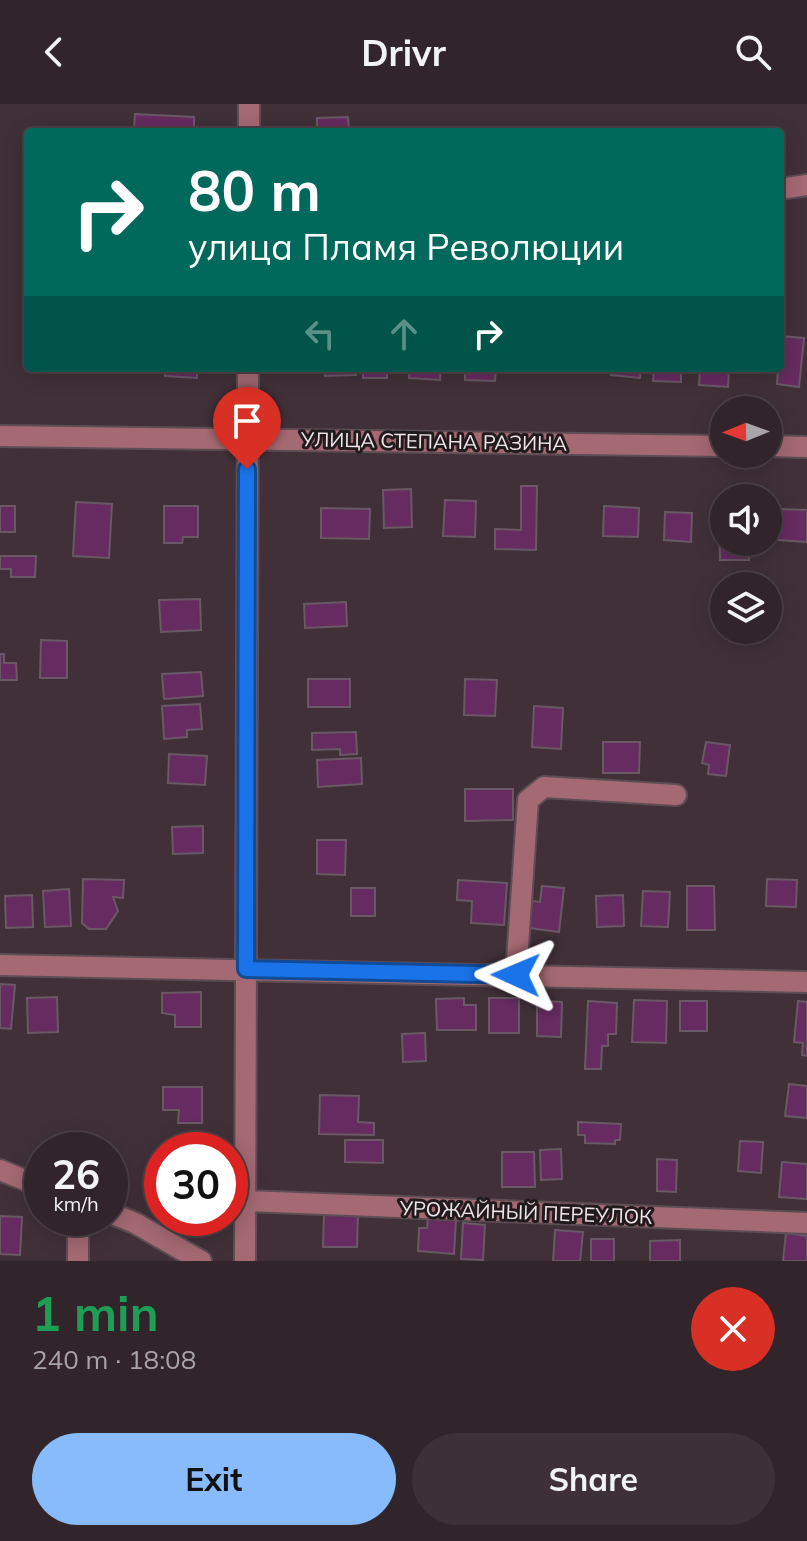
<!DOCTYPE html>
<html lang="en">
<head>
<meta charset="utf-8">
<style>
	body { margin:0; font-family:Mulish,sans-serif; background:#3d3036; color:#f1f3f6; height:100vh; display:flex; flex-direction:column; font-size:30px; white-space:nowrap }
	* { box-sizing:border-box; margin:0 }
	p { font-size:26px; color:#a8a4a8 }
	.icon { flex:none; width:44px; height:44px; fill:none; stroke:currentColor; stroke-width:2; stroke-linecap:round; stroke-linejoin:round }
	.map { position:relative; height:1157px; overflow:hidden }
	.sheet { display:flex; flex-direction:column; background:#31242a; flex:1 }
	.sheet>* { flex:none }
	.guide { position:absolute; left:24px; top:24px; width:760px; height:244px; border-radius:8px; box-shadow:0 4px 20px #0003,0 0 0 2px #4c4147; background:#00695c; color:#fff; overflow:hidden }
	.needle { width:52px; rotate:269deg }
	.tools { position:absolute; left:710px; top:292px; display:grid; gap:16px }
	.tools a { display:grid; place-items:center; width:72px; height:72px; border-radius:50%; background:#31242a; box-shadow:0 4px 20px #0003,0 0 0 2px #4c4147; font-size:40px }
	.speed { position:absolute; left:24px; top:1028px; display:flex; gap:16px; font-size:40px; font-weight:700; text-align:center }
	.speed>* { display:grid; place-content:center; width:104px; height:104px; border-radius:50%; background:#31242a; box-shadow:0 4px 20px #0003,0 0 0 2px #4c4147; line-height:1 }
	.speed small { font-size:20px; font-weight:400 }
	.speed .limit { border:12px solid #d22; background:#fff; color:#111 }
	.pin { position:absolute; display:grid; place-items:center; width:68px; height:68px; color:#fff; margin:-82px -34px; border-radius:50% 50% 50% 0; rotate:-45deg; box-shadow:0 0 8px #0007 }
	.pin .icon { rotate:45deg }
	.me { position:absolute; width:88px; margin:-44px; rotate:271deg; stroke-linejoin:round; filter:drop-shadow(0 0 6px #0008) }
	.turn { display:flex; align-items:center; gap:28px; height:168px; padding:0 32px; font-size:36px }
	.turn .icon { width:104px; height:104px; stroke-width:2.5 }
	.turn b { display:block; font-size:56px; line-height:68px }
	.lanes { display:flex; align-items:center; height:76px; padding:0 32px; background:#0003; justify-content:center; gap:40px; direction:ltr }
	.lanes .off { opacity:.35 }
	.round { display:grid; place-items:center; flex:none; width:84px; height:84px; border-radius:42px; background:#3d3036 }
	.overview { display:flex; align-items:center; justify-content:space-between; height:136px; padding:0 32px }
	h1 { font-size:48px; font-weight:700; line-height:60px; color:#1e9e55 }
	.cta { display:flex; gap:16px; margin-top:auto; padding:16px 32px }
	.cta a { flex:1; height:92px; border-radius:48px; background:#87bbfb; color:#111; font-size:32px; font-weight:700; line-height:92px; text-align:center }
	.cta a+a { background:#3d3036; color:#f1f3f6 }
	header { display:flex; justify-content:space-between; align-items:center; height:104px; padding:0 32px; background:#31242a; font-size:36px; font-weight:700 }
	.map>svg:first-child { display:block }
	.building { fill:#662b60; stroke:#685965; stroke-width:2 }
	.lines { fill:none; stroke-linecap:round; stroke-linejoin:round }
	.minor-casing { stroke:#5d4d54; stroke-width:24 }
	.minor { stroke:#a46973; stroke-width:20 }
	.route-casing { stroke:#114b97; stroke-width:20 }
	.route { stroke:#1a73e8; stroke-width:14 }
	.labels { text-anchor:middle; dominant-baseline:central; stroke-width:6; stroke-linejoin:round; paint-order:stroke }
	.street-label { font-size:20px; fill:#f0e5ea; stroke:#221b1e }
</style>
</head>
<body>
<header><svg class="icon" aria-label="back" viewBox="0 0 24 24"><path d="M15 5l-7 7 7 7"/></svg>Drivr<svg class="icon" aria-label="search" viewBox="0 0 24 24"><circle cx="10" cy="10" r="6"/><path d="M15 15l6 6"/></svg></header>
<div class="map">
<svg width="807" height="1157" viewBox="0 0 807 1157">
	<rect width="100%" height="100%" fill="#413038"/>
	<path class="building" d="M 135,10 L 194,13 L 194,28 L 134,25 Z
		M 348,13 L 349,28 L 317,28 L 317,14 Z
		M 756,26 L 782,26 L 782,62 L 780,28 Z
		M 780,232 L 804,234 L 799,283 L 777,280 Z
		M 165,264 L 197,264 L 197,274 L 165,272 Z
		M 324,264 L 356,264 L 356,271 L 325,272 Z
		M 363,264 L 387,264 L 387,274 L 363,274 Z
		M 410,264 L 441,264 L 440,276 L 409,274 Z
		M 465,264 L 496,264 L 495,277 L 465,276 Z
		M 611,264 L 641,264 L 640,274 L 611,271 Z
		M 654,264 L 681,264 L 681,278 L 653,277 Z
		M 700,264 L 729,264 L 728,283 L 699,281 Z
		M 521,382 L 537,382 L 536,446 L 495,445 L 495,425 L 521,426 Z
		M 411,385 L 412,423 L 384,424 L 383,386 Z
		M 445,396 L 476,397 L 475,433 L 443,432 Z
		M 76,398 L 112,400 L 109,454 L 73,452 Z
		M 0,402 L 15,402 L 15,428 L 0,428 Z
		M 164,402 L 198,402 L 198,433 L 183,433 L 182,439 L 164,439 Z
		M 604,402 L 639,404 L 638,433 L 603,432 Z
		M 321,404 L 370,405 L 369,435 L 321,434 Z
		M 780,405 L 807,406 L 807,438 L 778,436 Z
		M 719,406 L 724,406 L 724,438 L 749,438 L 749,456 L 720,456 Z
		M 665,408 L 692,409 L 691,438 L 664,436 Z
		M 0,452 L 36,452 L 35,473 L 11,473 L 11,465 L 0,465 Z
		M 200,495 L 201,526 L 161,528 L 159,496 Z
		M 346,498 L 347,522 L 305,524 L 304,500 Z
		M 41,536 L 67,537 L 67,574 L 40,574 Z
		M 0,550 L 4,550 L 4,559 L 16,559 L 17,576 L 0,576 Z
		M 201,568 L 203,592 L 164,595 L 162,570 Z
		M 308,575 L 350,575 L 350,603 L 308,603 Z
		M 465,575 L 497,576 L 495,612 L 464,611 Z
		M 200,600 L 202,625 L 187,626 L 187,633 L 164,635 L 162,602 Z
		M 534,602 L 563,604 L 561,645 L 532,643 Z
		M 356,628 L 357,650 L 340,651 L 340,645 L 312,646 L 312,629 Z
		M 603,638 L 640,638 L 639,669 L 603,669 Z
		M 706,638 L 730,641 L 726,672 L 708,670 L 709,661 L 702,659 Z
		M 169,650 L 207,652 L 205,681 L 168,679 Z
		M 361,654 L 362,680 L 318,683 L 317,656 Z
		M 465,685 L 513,685 L 513,716 L 465,717 Z
		M 203,722 L 203,749 L 173,750 L 172,723 Z
		M 317,736 L 346,736 L 345,771 L 317,770 Z
		M 83,775 L 124,776 L 123,794 L 113,793 L 118,807 L 106,825 L 89,825 L 82,819 Z
		M 767,775 L 797,776 L 796,803 L 766,802 Z
		M 458,776 L 507,779 L 504,821 L 471,819 L 472,797 L 457,796 Z
		M 542,782 L 564,784 L 559,828 L 529,824 L 532,797 L 540,798 Z
		M 687,782 L 714,782 L 715,826 L 687,826 Z
		M 351,784 L 375,784 L 375,812 L 351,812 Z
		M 69,785 L 71,822 L 45,823 L 43,787 Z
		M 643,787 L 670,788 L 668,823 L 641,822 Z
		M 32,791 L 33,823 L 6,824 L 5,792 Z
		M 623,791 L 624,822 L 597,823 L 596,792 Z
		M 0,880 L 15,881 L 11,925 L 0,924 Z
		M 201,888 L 201,923 L 175,923 L 175,911 L 162,909 L 162,889 Z
		M 57,893 L 58,928 L 28,929 L 27,894 Z
		M 464,894 L 464,901 L 476,901 L 476,926 L 437,926 L 436,895 Z
		M 489,894 L 519,894 L 519,929 L 489,929 Z
		M 634,896 L 667,897 L 666,939 L 632,938 Z
		M 537,897 L 562,898 L 561,933 L 537,932 Z
		M 588,897 L 617,899 L 616,930 L 608,930 L 608,942 L 602,942 L 601,965 L 585,965 Z
		M 680,897 L 707,897 L 707,927 L 680,927 Z
		M 798,897 L 807,898 L 807,952 L 802,951 L 803,939 L 794,938 Z
		M 425,929 L 426,957 L 403,958 L 402,930 Z
		M 789,980 L 807,982 L 807,1014 L 785,1012 Z
		M 163,983 L 202,983 L 202,1019 L 178,1019 L 179,1006 L 163,1006 Z
		M 320,991 L 359,992 L 358,1018 L 374,1019 L 374,1031 L 319,1030 Z
		M 578,1018 L 621,1020 L 620,1036 L 615,1036 L 615,1040 L 585,1039 L 585,1031 L 578,1031 Z
		M 345,1036 L 383,1036 L 383,1059 L 345,1058 Z
		M 740,1037 L 763,1038 L 761,1069 L 738,1067 Z
		M 561,1045 L 562,1075 L 541,1076 L 540,1046 Z
		M 502,1048 L 534,1048 L 535,1083 L 502,1083 Z
		M 657,1055 L 677,1056 L 676,1088 L 657,1087 Z
		M 782,1058 L 807,1060 L 807,1095 L 779,1093 Z
		M 324,1107 L 358,1108 L 357,1143 L 323,1143 Z
		M 0,1112 L 22,1113 L 20,1151 L 0,1150 Z
		M 428,1114 L 456,1116 L 454,1150 L 418,1147 L 419,1124 L 427,1124 Z
		M 463,1119 L 485,1121 L 483,1156 L 461,1155 Z
		M 555,1126 L 583,1128 L 580,1157 L 553,1157 Z
		M 786,1129 L 807,1132 L 807,1157 L 783,1157 Z
		M 591,1135 L 614,1135 L 614,1157 L 591,1157 Z
		M 680,1136 L 680,1157 L 650,1157 L 650,1137 Z"/>
	<g class="lines">
		<defs>
			<path id="minor" d="M 249,28 L 249,0
				M 780,85 L 807,81
				M 0,332 L 724,342
				M 768,342 L 807,343
				M 0,861 L 807,878
				M 516,871 L 528,696 L 544,683 L 676,691
				M 0,1066 L 42,1083
				M 245,1097 L 807,1119
				M 110,1109 L 135,1119 L 201,1157
				M 78,1157 L 78,1114
				M 245,1157 L 248,264"/>
		</defs>
		<use href="#minor" class="minor-casing"/>
		<use href="#minor" class="minor"/>
	</g>
	<g class="lines">
		<defs>
			<path id="route" d="M 247,365 L 246,865 L 516,871"/>
		</defs>
		<use href="#route" class="route-casing"/>
		<use href="#route" class="route"/>
	</g>
	<g class="labels">
		<g class="street-label">
			<text transform="translate(434 337) rotate(1)">УЛИЦА СТЕПАНА РАЗИНА</text>
			<text transform="translate(526 1108) rotate(2)">УРОЖАЙНЫЙ ПЕРЕУЛОК</text>
		</g>
	</g>
</svg>
<div class="tools">
<a><svg class="needle" viewBox="-14 -14 28 28"><path d="M0-13l5 13h-10z" fill="#e53935"/><path d="M0 13l5-13h-10z" fill="#a8a4a8"/></svg></a>
<a><svg class="icon" aria-label="sound" viewBox="0 0 24 24"><path d="M4 9h4l5-4v14l-5-4H4zM17 9q2 3 0 6"/></svg></a>
<a><svg class="icon" aria-label="layers" viewBox="0 0 24 24"><path d="M12 4l9 5-9 5-9-5zM3 14l9 5 9-5"/></svg></a>
</div>
<div class="speed"><div>26<small>km/h</small></div><div class="limit">30</div></div>
<div class="pin" style="left:247px;top:365px;background:#d93025"><svg class="icon" aria-label="arrive" viewBox="0 0 24 24"><path d="M6 21V4h12l-3 4 3 4H6"/></svg></div>
<svg class="me" style="left:516px;top:871px" viewBox="-20 -20 40 40"><path d="M0-17L14 15 0 8-14 15z" fill="#1a73e8" stroke="#fff" stroke-width="4"/></svg>
<div class="guide">
<div class="turn"><svg class="icon" aria-label="right" viewBox="0 0 24 24"><path d="M7 20v-9h11M14 6l5 5-5 5"/></svg><div><b>80 m</b>улица Пламя Революции</div></div>
<div class="lanes"><svg class="icon off" aria-label="left" viewBox="0 0 24 24"><path d="M17 20v-9H6M10 6l-5 5 5 5"/></svg><svg class="icon off" aria-label="ahead" viewBox="0 0 24 24"><path d="M12 20V5M6 11l6-6 6 6"/></svg><svg class="icon" aria-label="right" viewBox="0 0 24 24"><path d="M7 20v-9h11M14 6l5 5-5 5"/></svg></div>
</div>
</div>
<section class="sheet">
<div class="overview"><div><h1>1 min</h1><p>240 m · 18:08</p></div><a class="round" style="background:#d93025;color:#fff"><svg class="icon" aria-label="close" viewBox="0 0 24 24"><path d="M6 6l12 12M18 6L6 18"/></svg></a></div>
<div class="cta"><a>Exit</a><a>Share</a></div>
</section>
</body>
</html>
